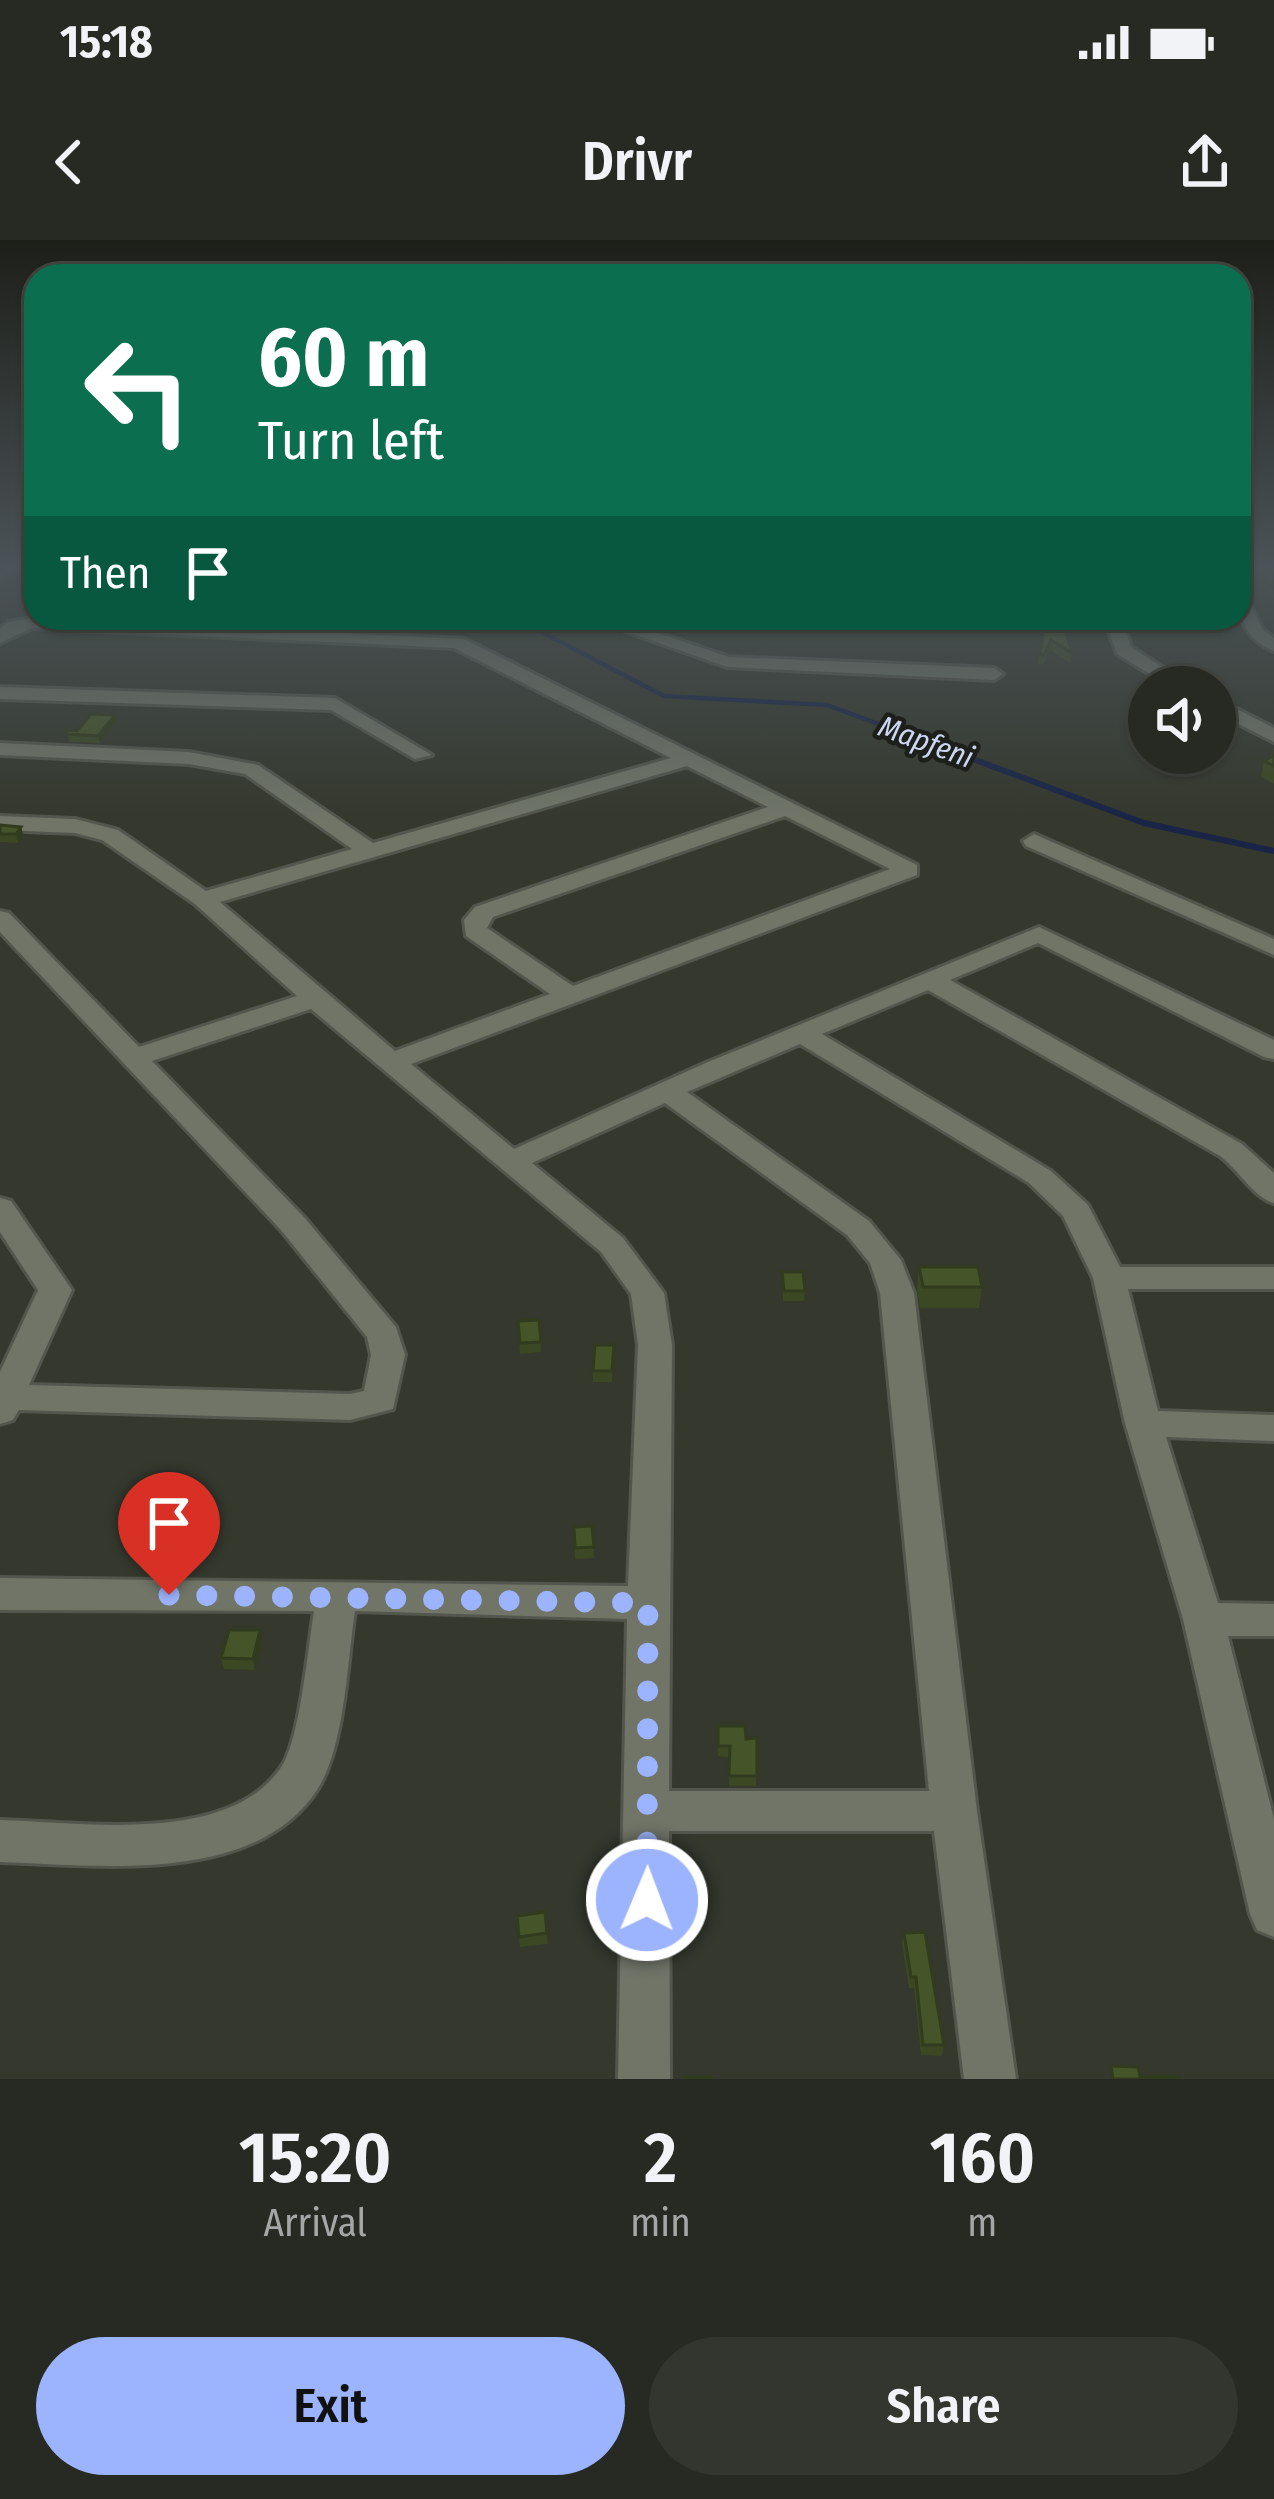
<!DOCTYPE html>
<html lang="en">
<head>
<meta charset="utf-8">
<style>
	body { margin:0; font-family:"Fira Sans Condensed",sans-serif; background:#33362f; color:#f1f3f6; height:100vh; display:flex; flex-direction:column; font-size:45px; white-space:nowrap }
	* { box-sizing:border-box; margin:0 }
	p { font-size:39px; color:#a4a7a5 }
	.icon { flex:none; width:66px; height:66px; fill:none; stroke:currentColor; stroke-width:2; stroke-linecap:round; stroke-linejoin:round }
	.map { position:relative; height:1839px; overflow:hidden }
	.details { display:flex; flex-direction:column; background:#272a22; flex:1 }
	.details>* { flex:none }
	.banner { position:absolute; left:24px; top:24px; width:1227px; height:366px; border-radius:36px; box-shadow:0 3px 9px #0004,0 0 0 3px #434640; background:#0b6e4f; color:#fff; overflow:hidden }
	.fabs { position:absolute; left:1128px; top:426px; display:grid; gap:24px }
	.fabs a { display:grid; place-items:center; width:108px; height:108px; border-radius:50%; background:#272a22; box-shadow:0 3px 9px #0004,0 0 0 3px #434640; font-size:60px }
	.pin { position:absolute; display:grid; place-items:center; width:102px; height:102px; color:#fff; margin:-123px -51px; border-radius:50% 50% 50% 0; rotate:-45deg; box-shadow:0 0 12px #0007 }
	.pin .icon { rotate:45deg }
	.me { position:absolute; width:132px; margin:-66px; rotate:1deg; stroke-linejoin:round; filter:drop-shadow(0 0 9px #0008) }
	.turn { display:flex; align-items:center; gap:42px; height:252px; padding:0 36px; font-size:54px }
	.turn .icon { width:156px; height:156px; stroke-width:2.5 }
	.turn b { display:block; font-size:84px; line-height:102px }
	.then { display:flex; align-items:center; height:114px; padding:0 36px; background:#0003; gap:24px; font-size:45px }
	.eta { display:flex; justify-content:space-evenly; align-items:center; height:204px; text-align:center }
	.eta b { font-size:72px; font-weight:600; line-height:84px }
	.button { display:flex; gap:24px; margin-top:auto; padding:24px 36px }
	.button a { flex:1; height:138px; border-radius:72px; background:#9cb4fd; color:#111; font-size:48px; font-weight:600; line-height:138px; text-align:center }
	.button a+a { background:#33362f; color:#f1f3f6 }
	.status { display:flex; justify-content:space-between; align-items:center; height:84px; padding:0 60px; background:#272a22; direction:ltr }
	.status svg { height:33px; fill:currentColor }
	header { display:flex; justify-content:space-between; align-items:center; height:156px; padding:0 36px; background:#272a22; font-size:54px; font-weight:600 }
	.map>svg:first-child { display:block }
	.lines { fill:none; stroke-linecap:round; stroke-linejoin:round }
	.stream-far1 { stroke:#192447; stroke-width:4.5 }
	.stream { stroke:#192447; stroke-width:6 }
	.minor-casing { stroke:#52564c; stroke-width:6 }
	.tertiary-casing { stroke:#52564c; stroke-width:6 }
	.minor { fill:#707568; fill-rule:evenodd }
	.tertiary { fill:#707568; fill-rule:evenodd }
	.wall { fill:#3c4823 }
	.shaded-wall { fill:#313b1d }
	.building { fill:#465429; stroke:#313b1d; stroke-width:3 }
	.route { stroke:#9cb4fd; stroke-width:21; stroke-dasharray:0 37.8 }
	.labels { text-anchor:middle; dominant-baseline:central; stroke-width:9; stroke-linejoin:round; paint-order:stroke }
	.far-water-label { font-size:30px; font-style:italic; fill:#cdd7f2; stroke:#1d1f1a }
</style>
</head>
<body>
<div class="status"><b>15:18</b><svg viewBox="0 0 49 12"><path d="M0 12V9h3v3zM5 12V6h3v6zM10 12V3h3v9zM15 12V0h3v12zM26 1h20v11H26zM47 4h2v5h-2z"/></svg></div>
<header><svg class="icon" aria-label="back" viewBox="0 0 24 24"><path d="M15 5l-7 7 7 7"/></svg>Drivr<svg class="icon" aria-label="share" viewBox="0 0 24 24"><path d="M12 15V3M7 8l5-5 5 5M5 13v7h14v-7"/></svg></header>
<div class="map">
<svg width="1274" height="1839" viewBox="0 0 1274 1839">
	<rect width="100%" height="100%" fill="#34382d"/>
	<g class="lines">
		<path class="stream-far1" d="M 515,378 L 664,456 L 827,465 L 930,503"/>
		<path class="stream" d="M 922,500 L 1144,583 L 1274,611"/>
		<defs>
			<path id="minor" d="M 1239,354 L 1245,355 L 1263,390 L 1274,398 L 1274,411 C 1247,400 1239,382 1239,354 Z
				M 32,378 L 464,399 L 917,625 L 917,635 L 411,824 L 514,909 L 708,822 L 1039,687 L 1274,800 L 1274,819 L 1264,817 L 1038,703 L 950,740 L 1242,904 L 1274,933 L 1274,963 C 1254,958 1238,929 1220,916 L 928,750 L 822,794 L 1051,931 L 1088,965 L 1120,1027 L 1274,1027 L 1274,1049 L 1128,1049 L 1158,1171 L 1274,1175 L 1274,1201 L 1166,1197 L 1218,1363 L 1274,1364 L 1274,1396 L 1228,1396 L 1274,1579 L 1274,1697 L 1257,1690 L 1250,1674 L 1183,1379 L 1125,1183 L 1093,1038 L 1063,976 L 1029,943 L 800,804 L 687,852 L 869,981 L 901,1020 L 914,1053 L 977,1571 L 1016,1839 L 964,1839 L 934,1591 L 669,1591 L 670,1839 L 618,1839 L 627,1379 L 355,1371 C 347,1423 345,1507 317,1550 C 254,1646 98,1625 0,1622 L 0,1580 C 81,1582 230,1606 282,1526 C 300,1498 308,1408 314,1371 L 0,1370 L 0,1338 L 628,1346 L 638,1105 L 631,1054 L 601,1012 L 311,769 L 152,821 L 303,976 L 396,1087 L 405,1115 L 393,1169 L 350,1180 L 19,1170 L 13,1180 L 0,1184 L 0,1132 L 38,1050 L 0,992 L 0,958 L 11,961 L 72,1050 L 29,1145 L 350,1154 L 364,1151 L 371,1115 L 367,1097 L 281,990 L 0,692 L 0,671 L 9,673 L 139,807 L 297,756 L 195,664 L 102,600 L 75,593 L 0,590 L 0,576 L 75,579 L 118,590 L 206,651 L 352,609 L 245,534 L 189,524 L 0,515 L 0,503 L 189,512 L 258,525 L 373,603 L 671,518 L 454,408 L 32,388 L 0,403 L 0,389 L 8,382 ZM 687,526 L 768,567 L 475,667 L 464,680 L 466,696 L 550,754 L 395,811 L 220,662 ZM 785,576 L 890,629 L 573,746 L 487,688 L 493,677 ZM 665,863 L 847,995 L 870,1023 L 880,1053 L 929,1551 L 669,1551 L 672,1105 L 664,1053 L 623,998 L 532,923 Z
				M 588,378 L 614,378 L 729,417 L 994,428 L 1003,434 L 994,440 L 727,427 Z
				M 800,378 L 975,378 L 936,389 L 809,383 Z
				M 1104,378 L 1122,378 L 1131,407 L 1193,447 L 1171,447 L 1117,414 Z
				M 0,447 L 335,458 L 432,515 L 415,519 L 331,470 L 0,459 Z
				M 1215,458 L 1274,488 L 1274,502 L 1215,472 Z
				M 1034,594 L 1274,699 L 1274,715 L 1026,606 L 1023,601 Z"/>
			<path id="tertiary" d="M 0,324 L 20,324 L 0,338 Z"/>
		</defs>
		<use href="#minor" class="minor-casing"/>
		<use href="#tertiary" class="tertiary-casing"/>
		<use href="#minor" class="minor"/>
		<use href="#tertiary" class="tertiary"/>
	</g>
	<path class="wall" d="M 1241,324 L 1274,324 L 1274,358 Z
		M 1018,378 L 1065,378 L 1063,382 L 1072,413 L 1070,423 L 1050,410 L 1043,425 L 1038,424 L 1044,382 L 1019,381 Z
		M 115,475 L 116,482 L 100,503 L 69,502 L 66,490 L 77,491 Z
		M 1274,515 L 1274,544 L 1261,536 L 1264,521 Z
		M 0,585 L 21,587 L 23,595 L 18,603 L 0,602 Z
		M 919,1027 L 982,1047 L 979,1068 L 920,1068 L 917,1048 Z
		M 782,1032 L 805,1051 L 804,1061 L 783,1061 Z
		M 518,1081 L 541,1102 L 541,1112 L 520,1114 Z
		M 614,1105 L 612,1142 L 593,1142 L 593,1131 Z
		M 592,1286 L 594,1318 L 575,1319 L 574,1287 Z
		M 262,1401 L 255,1430 L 224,1429 L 221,1418 Z
		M 718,1486 L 746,1499 L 757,1498 L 756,1546 L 729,1546 L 729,1517 L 718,1516 Z
		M 545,1672 L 548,1704 L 520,1707 L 517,1676 Z
		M 904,1693 L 944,1805 L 942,1816 L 921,1815 L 914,1748 L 909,1748 L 902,1703 Z"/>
	<path class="shaded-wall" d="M 115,475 L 116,482 L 100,503 L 98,496 Z
		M 21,587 L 23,595 L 18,603 L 16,594 Z
		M 260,1390 L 262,1401 L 255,1430 L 253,1419 Z"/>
	<path class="building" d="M 1250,324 L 1274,324 L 1274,348 Z
		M 1045,378 L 1062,378 L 1072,413 L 1051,400 L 1044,415 L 1040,414 Z
		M 91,474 L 115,475 L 98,496 L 67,494 L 66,490 L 77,491 Z
		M 1274,515 L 1274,526 L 1264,521 Z
		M 0,585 L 21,587 L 16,594 L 0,594 Z
		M 919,1027 L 978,1027 L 982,1047 L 923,1047 Z
		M 782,1032 L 803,1032 L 805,1051 L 784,1051 Z
		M 539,1080 L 541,1102 L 520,1103 L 518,1081 Z
		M 595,1105 L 614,1105 L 612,1131 L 593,1131 Z
		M 592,1286 L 594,1307 L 575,1308 L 574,1287 Z
		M 229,1390 L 260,1390 L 253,1419 L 221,1418 Z
		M 718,1486 L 745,1486 L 746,1499 L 757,1498 L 757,1536 L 729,1536 L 730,1506 L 718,1506 Z
		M 545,1672 L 547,1693 L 519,1697 L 517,1676 Z
		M 925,1692 L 944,1805 L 923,1805 L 916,1737 L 911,1737 L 904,1693 Z
		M 1111,1826 L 1138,1827 L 1140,1836 L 1179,1836 L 1180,1839 L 1113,1839 Z
		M 686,1837 L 712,1837 L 712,1839 L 686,1839 Z"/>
	<linearGradient id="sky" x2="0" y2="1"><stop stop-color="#1d1f19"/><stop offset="0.56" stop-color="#4a5357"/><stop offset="1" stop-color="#4a5357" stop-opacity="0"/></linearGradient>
	<rect width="1274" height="581" fill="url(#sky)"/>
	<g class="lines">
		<path class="route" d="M 169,1355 L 648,1363 L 647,1660"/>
	</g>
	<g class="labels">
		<g class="far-water-label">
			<text transform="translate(926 502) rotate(20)">Mapfeni</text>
		</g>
	</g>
</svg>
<div class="fabs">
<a><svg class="icon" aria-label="sound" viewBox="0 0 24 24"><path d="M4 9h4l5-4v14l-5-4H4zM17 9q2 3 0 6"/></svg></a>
</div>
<div class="pin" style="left:169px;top:1355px;background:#d93025"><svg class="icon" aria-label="arrive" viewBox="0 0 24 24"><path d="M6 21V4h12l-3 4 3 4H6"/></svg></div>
<svg class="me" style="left:647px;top:1660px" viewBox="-20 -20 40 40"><circle r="17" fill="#9cb4fd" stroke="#fff" stroke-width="3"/><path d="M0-11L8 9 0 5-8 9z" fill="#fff"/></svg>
<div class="banner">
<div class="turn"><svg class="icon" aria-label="left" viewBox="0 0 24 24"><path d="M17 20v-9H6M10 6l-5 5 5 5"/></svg><div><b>60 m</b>Turn left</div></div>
<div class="then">Then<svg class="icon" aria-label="arrive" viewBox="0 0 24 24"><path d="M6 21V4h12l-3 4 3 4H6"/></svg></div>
</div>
</div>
<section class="details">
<div class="eta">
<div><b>15:20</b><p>Arrival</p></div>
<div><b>2</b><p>min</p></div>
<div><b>160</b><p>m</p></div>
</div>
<div class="button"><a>Exit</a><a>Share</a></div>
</section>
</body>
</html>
